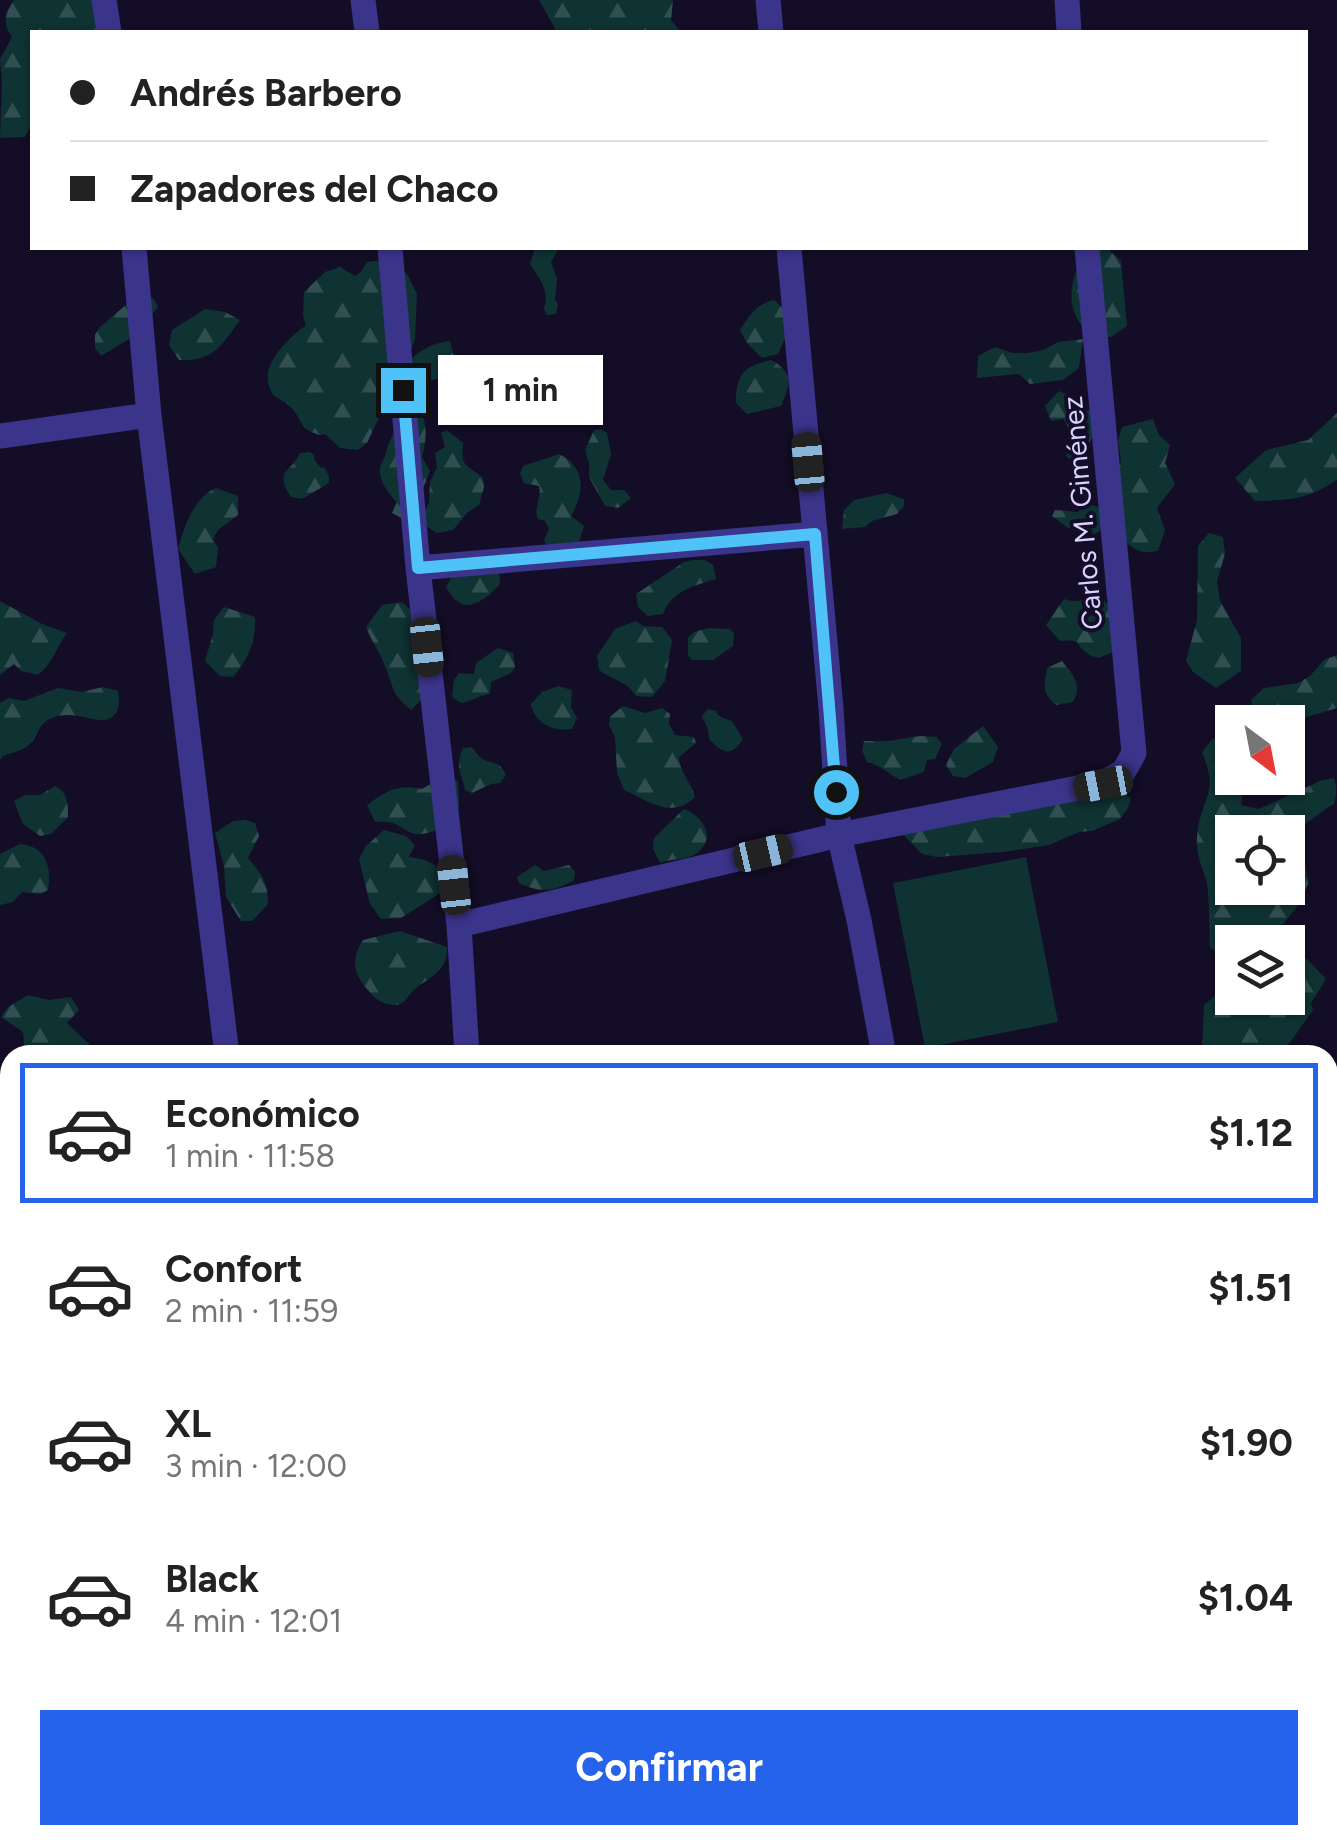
<!DOCTYPE html>
<html lang="es">
<meta charset="utf-8">
<style>
:root{--surface:#fff;--page:#f6f6f6;--text:#222;--muted:#767676;--line:#e0e0e0;--accent:#2563eb}
body{margin:0;font-family:Figtree,sans-serif;background:var(--page);color:var(--text);height:100vh;display:flex;flex-direction:column;font-size:38px;white-space:nowrap}
*{box-sizing:border-box;margin:0}
p{font-size:32px;color:var(--muted)}
.icon{flex:none;width:55px;height:55px;fill:none;stroke:currentColor;stroke-width:2;stroke-linecap:round;stroke-linejoin:round}
.map{position:relative;flex:1;overflow:hidden}
.details{position:absolute;left:0px;top:1045px;width:1338px;height:800px;display:flex;flex-direction:column;background:var(--surface);border-radius:30px 30px 0 0;box-shadow:0 2px 8px #0004}
.details>*{flex:none}
.guide{position:absolute;left:30px;top:30px;width:1278px;height:220px;border-radius:0px;box-shadow:0 2px 8px #0004;display:grid;align-content:center;height:220px;padding:0 40px;background:var(--surface)}
.needle{width:65px;rotate:148deg}
.buttons{position:absolute;left:1215px;top:705px;display:grid;gap:20px}
.buttons a{display:grid;place-items:center;width:90px;height:90px;border-radius:0px;background:var(--surface);box-shadow:0 2px 8px #0004;font-size:50px}
.end{position:absolute;width:45px;height:45px;margin:-22px;border:12px solid #4fc3f7;background:#111;box-shadow:0 0 0 5px #111}
.from{border-radius:50%}
.bubble{position:absolute;height:70px;border-radius:0px;background:var(--surface);box-shadow:0 2px 8px #0004;font-size:32px;font-weight:700;line-height:70px;text-align:center}
.car{position:absolute;width:30px;height:60px;margin:-30px -15px;border-radius:12px;box-shadow:0 0 8px 2px #0007;background:linear-gradient(#222 24%,#8ab4d8 0 40%,#222 0 76%,#8ab4d8 0 86%,#222 0)}
.guide b{display:flex;align-items:center;gap:35px;height:95px;font-size:38px}
.guide b+b{border-top:2px solid var(--line)}
.guide i{width:25px;height:25px;background:var(--text)}
ul{padding:18px 0 0;list-style:none}
li{display:flex;align-items:center;gap:30px;height:140px;margin:0 20px 15px;padding:0 20px;border:5px solid transparent;border-radius:0px}
li div{flex:1}
li b{display:block;font-size:38px}
li em{font-style:normal;font-weight:700}
li.current{border-color:var(--accent)}
li>.icon{width:90px;height:90px;stroke-width:1.5}
.button{display:flex;gap:20px;margin-top:auto;padding:20px 40px}
.button a{flex:1;height:115px;border-radius:0px;background:var(--accent);color:#fff;font-size:40px;font-weight:700;line-height:115px;text-align:center}
.map>svg:first-child{display:block}
</style>
<div class="map">
<svg width="1337" height="1845" viewBox="0 0 1337 1845">
<defs>
<pattern id="forest-firs" width="22" height="20" patternUnits="userSpaceOnUse" patternTransform="scale(2.5)"><rect width="22" height="20" fill="#0f3232"/><path d="M5 1l3.5 6h-7zM16 11l3.5 6h-7z" fill="#314f51"/></pattern>
</defs>
<rect width="100%" height="100%" fill="#130d27"/>
<path fill="url(#forest-firs)" fill-rule="evenodd" d="M14,0H98L102,32H32V123L25,137L0,138L2,83L0,59L12,37C2,24 5,12 14,0Z
M539,0H673L671,20L681,32H557Z
M535,248H559L551,262L557,279L555,299L558,305L556,314L547,315L544,309C550,290 540,280 530,264Z
M1107,248L1121,261L1127,326L1111,337L1090,336C1062,307 1071,285 1083,251Z
M376,261L390,263L407,274L417,294L415,339L410,353L383,388L379,418L367,443L358,450L340,448L325,434L319,435C297,427 305,424 292,408C287,402 276,399 272,393C256,367 288,339 306,325L303,316L304,292L325,272L340,267L355,276L361,272L367,262Z
M143,296L153,298L158,306L139,333L101,356L95,348V335L99,328L135,297Z
M774,300L794,319L778,354L762,358L747,343L740,330C750,315 756,304 774,300Z
M205,309L225,312L240,320C222,345 213,362 179,360L169,345L172,330Z
M1083,339L1079,368L1063,380L1030,384L1019,374L977,378L978,356L995,347L1012,353H1028L1043,350L1058,342Z
M450,341L455,360C441,385 426,387 408,362C420,350 432,343 450,341Z
M771,360C795,373 790,385 781,406L747,414L736,403C736,375 743,366 771,360Z
M1059,391L1070,396L1073,413L1096,409L1093,434L1083,458L1073,462L1066,456C1069,444 1072,430 1063,419L1051,421L1045,406Z
M421,412C428,425 426,443 422,457L430,471L420,496L405,520L392,513L396,502C390,494 380,483 380,472C379,467 383,461 385,456C391,434 398,420 421,412Z
M1337,413V480C1305,500 1291,500 1255,501L1235,478L1266,450L1308,440Z
M1153,419L1159,435L1170,445L1165,463L1175,484L1157,508L1165,530L1158,551C1142,554 1135,552 1124,539L1126,533L1121,515L1116,472L1121,462L1118,440L1122,427Z
M601,429L607,433L611,454L603,480L611,490H624L631,498L618,508L605,506L589,477V464L585,450L594,430Z
M447,430L463,443C461,469 466,463 483,478L484,487L479,505L467,513L453,530L437,533L426,526L424,514L429,502L430,482L437,467L435,453L445,447L441,433Z
M310,452L314,455L315,461L321,468L324,467L329,476V483L302,499L291,497C273,470 292,472 300,453Z
M559,454C586,467 585,493 571,516L584,526L578,545H547L544,540L549,529L545,521L538,519C533,508 542,497 539,486L524,483L520,474L523,466Z
M216,488L238,496V515L218,530L213,539L218,548L216,567L195,574L178,549C184,527 194,497 216,488Z
M886,493L904,499V506L897,514L872,521L865,527L842,529L844,510L854,500Z
M1087,503L1100,508L1104,528L1082,543L1079,541V528H1068L1052,516L1055,510L1078,512Z
M1209,533L1223,537L1225,554L1217,581L1220,601L1241,638V671L1216,688L1193,672L1186,661L1197,620L1198,546Z
M692,560H705L713,565L716,579C694,586 672,590 663,614L648,616L638,607L636,594L684,562Z
M499,571L500,584C491,594 472,613 457,601C452,598 450,592 446,588L453,573Z
M1098,593L1110,607L1117,650L1099,658C1095,657 1090,656 1087,653C1073,643 1084,639 1060,641L1046,625L1064,599C1078,604 1085,599 1098,593Z
M0,601L42,624L67,633C55,649 54,662 38,675L21,671L14,664L0,675Z
M402,602L412,611L426,695L411,710C390,692 395,690 385,666C380,652 371,641 366,627L382,605Z
M224,607L255,617C256,641 249,658 233,677L220,676L205,661L213,634L214,620Z
M636,621L643,626L662,627L672,640L665,681L652,697L636,696C627,681 612,680 599,670L597,656L615,629Z
M709,628L730,629L734,633L733,646L713,660H692L688,656V638L694,632Z
M498,648L513,653L515,667L511,673L491,682L490,694C479,695 472,702 461,703L452,697L454,680L459,673L474,674L476,663Z
M1337,655V708L1294,721H1256L1251,700L1264,688L1298,683L1310,676L1324,660Z
M1062,661C1073,675 1083,684 1073,702L1056,705C1041,692 1044,686 1047,668Z
M558,686L572,690L571,707L577,718L572,729C554,732 535,724 531,704L542,692Z
M103,687L118,691C120,702 120,715 108,719C95,724 74,709 52,718C39,723 39,732 32,742C25,750 12,753 3,756L0,760V703L9,698L24,701L58,688L82,692Z
M623,706L645,713L662,708L670,714L669,724L675,735L694,737L696,743L679,757C680,773 691,782 695,797C672,820 648,801 624,790L617,772L615,737L609,725L610,717Z
M708,709L716,711L720,717L732,721L743,739C731,758 722,753 709,739L708,729L702,716Z
M983,726L998,747L993,762L965,778L953,776L946,765L954,749Z
M920,736L937,737L942,744L935,759L927,760L924,772L900,780C888,773 880,765 867,762L862,750L864,741H888Z
M1213,738L1232,759V778H1239L1243,790L1241,805L1259,809L1320,781L1334,778C1337,785 1337,796 1334,803L1297,830L1309,882L1298,906L1276,932L1259,942H1232V959L1210,948C1209,931 1210,889 1205,876C1200,863 1196,851 1197,837C1200,798 1220,795 1202,752ZM1232,832H1288V888H1232Z
M472,747C475,751 477,754 480,757C492,766 499,759 506,775L500,783L491,784L472,793L465,790C462,772 454,768 463,748Z
M445,775L458,781C458,791 461,806 457,815C454,825 423,837 414,834C394,826 400,821 375,822L367,805C388,790 397,784 422,789Z
M55,786C68,792 68,804 68,817L51,834L40,836L23,824L14,801L25,795H40Z
M1116,790L1131,798L1128,808L1120,819L1092,831L1079,832L1049,845L1003,852L937,857L922,854L899,830Z
M684,809C706,817 718,843 692,856C682,860 670,859 660,863L653,849L654,838Z
M245,820L255,823L259,836L248,858C262,875 268,882 268,904L252,921H241L226,897L224,866L215,833L233,821Z
M384,830L406,836L415,845L409,857C435,861 443,865 442,892L401,918L381,919L370,904L359,859L366,846Z
M20,844C46,846 52,867 48,890L40,894L22,892L13,902L0,905V854Z
M535,865L544,871L569,865L575,872L574,880C554,892 539,893 519,883L517,877Z
M400,931L447,947C448,970 432,976 416,988C407,995 406,1006 393,1005C380,1004 375,998 367,989C353,973 351,958 363,940Z
M1288,945L1297,956L1307,959L1326,979L1311,1003L1313,1010L1281,1055H1202L1204,1005L1232,981V998H1288Z
M28,995L49,1000L71,997L79,1010L67,1023L91,1046L81,1055H25L23,1032L1,1017L8,1007Z
M18,1835H141L143,1845H20Z"/>
<path fill="#0f3232" d="M1026,857L1058,1022L925,1048L893,883Z"/>
<g fill="none" stroke-linecap="round" stroke-linejoin="round">
<path stroke="#3b348b" stroke-width="25" d="M104,0L109,32
M363,0L367,32
M768,0L771,32
M1067,0L1069,32
M134,248L149,415L227,1055
M390,248L418,568L459,925L467,1055
M789,248L831,708L839,835L859,920L884,1055
M0,436L149,415
M418,568L815,534
M459,925L839,835L1103,783L1124,771L1134,753L1087,248
M0,1336L10,1333
M1328,1351L1337,1353
M1328,1628L1337,1627
M1085,1835L1088,1845"/>
</g>
<g fill="none" stroke-linecap="round" stroke-linejoin="round">
<path stroke="#4fc3f7" stroke-width="12" d="M403,390L418,568L815,534L836,792"/>
</g>
<g text-anchor="middle" stroke-width="8" stroke-linejoin="round" paint-order="stroke">
<g font-size="28" fill="#dad3ff" stroke="#130d27">
<text transform="translate(1082 513) rotate(-95)" y="10">Carlos M. Giménez</text>
</g>
</g>
</svg>
<div class="buttons">
<a><svg class="needle" viewBox="-14 -14 28 28"><path d="M0-13l5 13h-10z" fill="#e53935"/><path d="M0 13l5-13h-10z" fill="#767676"/></svg></a>
<a><svg class="icon" aria-label="locate" viewBox="0 0 24 24"><circle cx="12" cy="12" r="6"/><path d="M12 2v4M12 18v4M2 12h4M18 12h4"/></svg></a>
<a><svg class="icon" aria-label="layers" viewBox="0 0 24 24"><path d="M12 4l9 5-9 5-9-5zM3 14l9 5 9-5"/></svg></a>
</div>
<i class="end from" style="left:836px;top:792px"></i>
<i class="end" style="left:403px;top:390px"></i>
<div class="bubble" style="left:438px;top:355px;width:165px">1 min</div>
<i class="car" style="left:808px;top:462px;rotate:355deg"></i>
<i class="car" style="left:427px;top:647px;rotate:174deg"></i>
<i class="car" style="left:1103px;top:784px;rotate:259deg"></i>
<i class="car" style="left:763px;top:853px;rotate:77deg"></i>
<i class="car" style="left:454px;top:885px;rotate:354deg"></i>
<div class="guide">
<b><i class="from"></i>Andrés Barbero</b>
<b><i></i>Zapadores del Chaco</b>
</div>
<section class="details">
<ul>
<li class="current"><svg class="icon" aria-label="car" viewBox="0 0 24 24"><path d="M5 17H2v-5l4-1 3-4h7l3 4 3 1v5h-3M9 17h6M6 11h13"/><circle cx="7" cy="17" r="2"/><circle cx="17" cy="17" r="2"/></svg><div><b>Económico</b><p>1 min · 11:58</p></div><em>$1.12</em></li>
<li><svg class="icon" aria-label="car" viewBox="0 0 24 24"><path d="M5 17H2v-5l4-1 3-4h7l3 4 3 1v5h-3M9 17h6M6 11h13"/><circle cx="7" cy="17" r="2"/><circle cx="17" cy="17" r="2"/></svg><div><b>Confort</b><p>2 min · 11:59</p></div><em>$1.51</em></li>
<li><svg class="icon" aria-label="car" viewBox="0 0 24 24"><path d="M5 17H2v-5l4-1 3-4h7l3 4 3 1v5h-3M9 17h6M6 11h13"/><circle cx="7" cy="17" r="2"/><circle cx="17" cy="17" r="2"/></svg><div><b>XL</b><p>3 min · 12:00</p></div><em>$1.90</em></li>
<li><svg class="icon" aria-label="car" viewBox="0 0 24 24"><path d="M5 17H2v-5l4-1 3-4h7l3 4 3 1v5h-3M9 17h6M6 11h13"/><circle cx="7" cy="17" r="2"/><circle cx="17" cy="17" r="2"/></svg><div><b>Black</b><p>4 min · 12:01</p></div><em>$1.04</em></li>
</ul>
<div class="button"><a>Confirmar</a></div>
</section>
</div>
